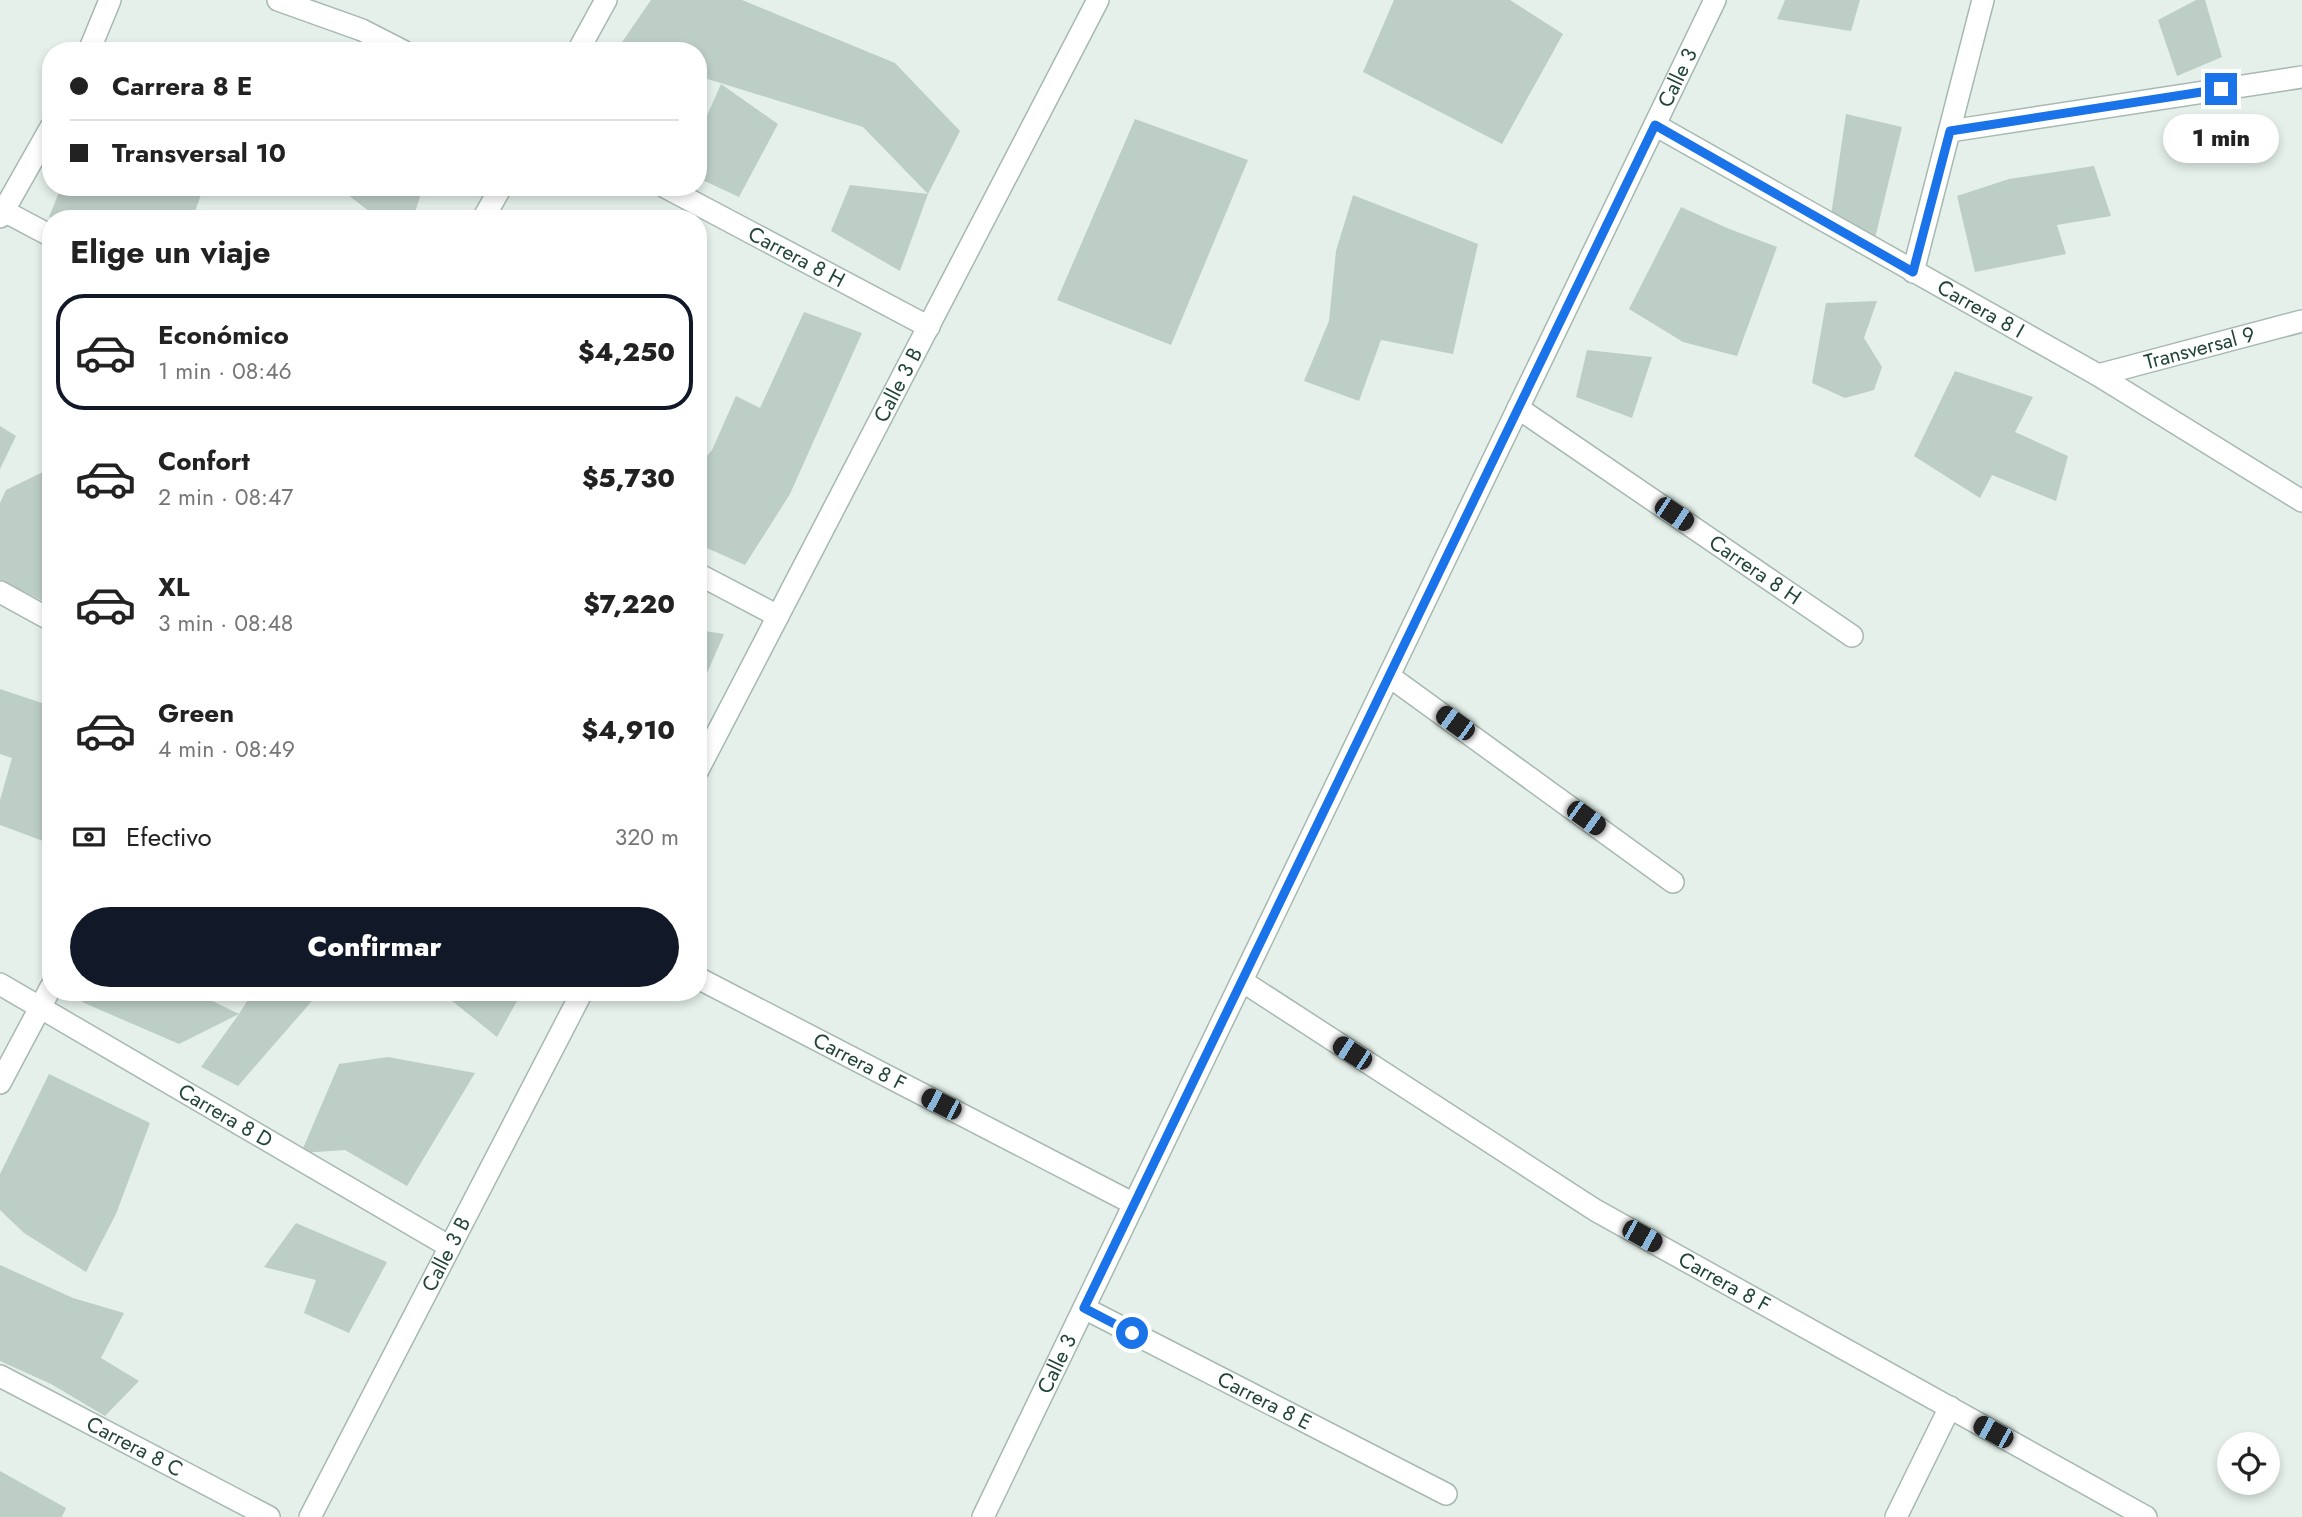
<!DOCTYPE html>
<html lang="es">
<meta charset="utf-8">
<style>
:root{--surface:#fff;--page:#f2f2f2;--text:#222;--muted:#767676;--line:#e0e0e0;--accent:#111827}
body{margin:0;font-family:Jost,sans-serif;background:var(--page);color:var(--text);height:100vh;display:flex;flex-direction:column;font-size:26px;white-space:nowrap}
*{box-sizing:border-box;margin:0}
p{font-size:23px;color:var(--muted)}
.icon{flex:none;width:38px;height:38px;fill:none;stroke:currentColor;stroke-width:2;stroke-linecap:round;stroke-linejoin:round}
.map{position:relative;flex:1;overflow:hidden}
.side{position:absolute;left:42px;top:210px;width:665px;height:791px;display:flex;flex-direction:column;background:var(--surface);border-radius:28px;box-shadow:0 4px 10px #0003}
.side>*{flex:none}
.hud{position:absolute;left:42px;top:42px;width:665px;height:154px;border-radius:28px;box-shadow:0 4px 10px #0003;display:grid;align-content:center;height:154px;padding:0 28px;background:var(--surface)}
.fabs{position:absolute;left:2217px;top:1432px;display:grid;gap:14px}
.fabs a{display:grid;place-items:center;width:63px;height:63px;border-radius:50%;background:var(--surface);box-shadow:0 4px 10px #0003;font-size:35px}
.end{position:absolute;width:32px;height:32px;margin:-16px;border:9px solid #1a73e8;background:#fff;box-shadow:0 0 0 4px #fff}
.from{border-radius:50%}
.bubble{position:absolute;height:49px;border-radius:24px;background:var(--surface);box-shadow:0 4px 10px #0003;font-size:23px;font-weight:800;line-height:49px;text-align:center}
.car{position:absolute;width:21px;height:42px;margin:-21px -10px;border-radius:9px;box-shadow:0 0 5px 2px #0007;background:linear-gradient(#222 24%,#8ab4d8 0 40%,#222 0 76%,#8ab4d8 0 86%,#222 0)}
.hud b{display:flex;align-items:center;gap:24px;height:66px;font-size:26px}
.hud b+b{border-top:2px solid var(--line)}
.hud i{width:18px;height:18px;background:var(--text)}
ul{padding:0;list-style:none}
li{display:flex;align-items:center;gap:21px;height:116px;margin:0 14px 10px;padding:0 14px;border:4px solid transparent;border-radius:28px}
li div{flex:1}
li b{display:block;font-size:26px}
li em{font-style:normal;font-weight:800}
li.active{border-color:var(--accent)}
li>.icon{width:63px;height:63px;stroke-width:1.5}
h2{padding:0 28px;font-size:32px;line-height:84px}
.pay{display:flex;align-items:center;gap:18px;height:77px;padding:0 28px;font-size:26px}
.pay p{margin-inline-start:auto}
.cta{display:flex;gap:14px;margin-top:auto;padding:14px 28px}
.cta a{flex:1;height:80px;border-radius:42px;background:var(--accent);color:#fff;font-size:28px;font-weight:800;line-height:80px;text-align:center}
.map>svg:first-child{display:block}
</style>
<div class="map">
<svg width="2302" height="1517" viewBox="0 0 2302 1517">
<rect width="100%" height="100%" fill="#e5f0ea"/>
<path fill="#bccec6" d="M651,0H742L895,63L960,131L928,194L900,271L831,231L850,185L928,194L863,127L698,76V51H635L620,45Z
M1394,0H1510L1563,34L1502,144L1363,72Z
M1785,0H1860L1851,31L1777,19Z
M2196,0H2205L2222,57L2177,76L2158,20Z
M721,84L778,124L739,197L698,178V136Z
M1846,114L1902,127L1875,238L1830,222Z
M1135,119L1248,160L1171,345L1057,300Z
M2094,166L2111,216L2057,225L2066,254L1975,272L1957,196L2009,179Z
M61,187H204L192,219H54L49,217Z
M338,187H423L413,219H379Z
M1353,195L1478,244L1453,354L1381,340L1359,401L1304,381L1329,321L1336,251Z
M1681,207L1727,228L1777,247L1737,356L1683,342L1629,309Z
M1877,301L1864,338L1882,367L1874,390L1845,398L1812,383L1826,303Z
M804,312L862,333L790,494L745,565L698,544V466L712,450L736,396L760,408Z
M1587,350L1652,357L1632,418L1576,397Z
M1955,371L2033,397L2015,432L2068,456L2056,501L1992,475L1980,498L1914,456Z
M0,426L16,436L0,469Z
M51,468V605L0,580V503L6,490Z
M698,630L724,634L698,694Z
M0,689L51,706V844L0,825V800L12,758L0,754Z
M88,992H194L239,1014L253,992L318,994L238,1086L201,1067L239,1014L179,1044L82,1002Z
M441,992H522L497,1037Z
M388,1057L475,1073L407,1186L345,1150L301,1153L339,1064Z
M49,1074L150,1123L116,1214L86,1272L24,1233L0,1210V1174Z
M296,1223L387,1262L349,1333L304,1313L316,1280L264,1267Z
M0,1265L73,1298L124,1313L101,1358L139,1381L105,1416L51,1384L0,1361Z
M0,1471L66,1508L62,1517H0Z"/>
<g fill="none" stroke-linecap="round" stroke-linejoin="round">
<defs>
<g id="minor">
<path d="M278,0L362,30L403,51"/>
<path d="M89,51L110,0"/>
<path d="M578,51L606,0"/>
<path id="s1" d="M1655,125L2098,375L2302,501"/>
<path d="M1950,131L2302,77"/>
<path id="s2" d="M665,187L929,327"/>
<path d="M4,211L51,236"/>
<path d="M0,217L51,127"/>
<path d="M483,219L501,187"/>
<path d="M1913,272L1983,0"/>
<path id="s3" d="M2098,375L2302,321"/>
<path id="s4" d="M1518,408L1852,636"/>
<path d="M698,574L778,616"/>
<path d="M0,592L51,620"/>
<path d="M1389,676L1673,882"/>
<path id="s5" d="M698,770L1098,0"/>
<path id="s6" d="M698,978L1134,1204"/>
<path id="s7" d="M1242,981L1595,1210L2146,1517"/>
<path id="s8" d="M0,984L450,1247"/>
<path d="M0,1083L51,987"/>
<path id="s9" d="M1084,1308L1446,1494"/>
<path id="s10" d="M0,1376L269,1517"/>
<path id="s11" d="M310,1517L582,992"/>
<path id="s12" d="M983,1517L1715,0"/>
<path d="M1896,1517L1950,1407"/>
</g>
</defs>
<use href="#minor" stroke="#a6b9b1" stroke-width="24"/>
<use href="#minor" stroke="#fff" stroke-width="21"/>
</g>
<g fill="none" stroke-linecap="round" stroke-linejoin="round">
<path stroke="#1a73e8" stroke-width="9" d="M1132,1333L1084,1308L1655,125L1913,272L1950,131L2221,89"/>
</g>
<g text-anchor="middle" stroke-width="6" stroke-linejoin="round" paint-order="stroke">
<g font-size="21" fill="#214538" stroke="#f6fbf8">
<text dy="7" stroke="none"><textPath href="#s12" startOffset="1598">Calle 3</textPath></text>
<text dy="7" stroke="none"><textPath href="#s2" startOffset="149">Carrera 8 H</textPath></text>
<text dy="7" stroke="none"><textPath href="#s1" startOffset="374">Carrera 8 I</textPath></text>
<text dy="7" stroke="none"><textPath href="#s3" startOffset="105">Transversal 9</textPath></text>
<text dy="7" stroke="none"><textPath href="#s5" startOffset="434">Calle 3 B</textPath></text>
<text dy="7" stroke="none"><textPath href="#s4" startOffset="287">Carrera 8 H</textPath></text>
<text dy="7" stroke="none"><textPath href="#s6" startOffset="182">Carrera 8 F</textPath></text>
<text dy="7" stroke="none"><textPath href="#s8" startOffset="261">Carrera 8 D</textPath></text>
<text dy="7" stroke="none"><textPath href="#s11" startOffset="296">Calle 3 B</textPath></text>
<text dy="7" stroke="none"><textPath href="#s7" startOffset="569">Carrera 8 F</textPath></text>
<text dy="7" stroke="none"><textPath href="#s12" startOffset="170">Calle 3</textPath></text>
<text dy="7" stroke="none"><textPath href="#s9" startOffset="203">Carrera 8 E</textPath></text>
<text dy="7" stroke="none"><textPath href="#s10" startOffset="152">Carrera 8 C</textPath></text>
</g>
</g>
</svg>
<div class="fabs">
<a><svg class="icon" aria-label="locate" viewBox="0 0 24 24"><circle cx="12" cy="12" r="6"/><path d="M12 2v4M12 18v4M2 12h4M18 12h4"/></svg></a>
</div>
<i class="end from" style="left:1132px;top:1333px"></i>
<i class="end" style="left:2221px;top:89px"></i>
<div class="bubble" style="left:2163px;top:114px;width:116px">1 min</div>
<i class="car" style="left:1674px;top:514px;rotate:124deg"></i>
<i class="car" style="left:1455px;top:723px;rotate:306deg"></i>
<i class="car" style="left:1586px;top:818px;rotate:126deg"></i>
<i class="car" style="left:1352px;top:1053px;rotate:303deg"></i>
<i class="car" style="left:941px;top:1104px;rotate:297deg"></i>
<i class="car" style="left:1642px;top:1236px;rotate:119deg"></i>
<i class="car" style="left:1993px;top:1432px;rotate:299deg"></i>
<div class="hud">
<b><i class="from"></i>Carrera 8 E</b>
<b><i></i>Transversal 10</b>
</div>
<section class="side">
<h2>Elige un viaje</h2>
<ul>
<li class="active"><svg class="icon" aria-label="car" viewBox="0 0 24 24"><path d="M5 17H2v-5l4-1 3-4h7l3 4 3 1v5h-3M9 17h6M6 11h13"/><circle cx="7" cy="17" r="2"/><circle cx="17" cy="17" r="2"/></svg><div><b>Económico</b><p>1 min · 08:46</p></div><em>$4,250</em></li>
<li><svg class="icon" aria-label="car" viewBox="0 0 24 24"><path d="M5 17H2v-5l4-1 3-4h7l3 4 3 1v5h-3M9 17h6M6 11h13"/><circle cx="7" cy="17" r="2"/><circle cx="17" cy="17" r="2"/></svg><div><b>Confort</b><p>2 min · 08:47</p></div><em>$5,730</em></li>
<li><svg class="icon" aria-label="car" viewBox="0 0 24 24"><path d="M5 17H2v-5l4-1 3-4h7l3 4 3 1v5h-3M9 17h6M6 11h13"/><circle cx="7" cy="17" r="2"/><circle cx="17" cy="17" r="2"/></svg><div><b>XL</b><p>3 min · 08:48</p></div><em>$7,220</em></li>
<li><svg class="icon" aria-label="car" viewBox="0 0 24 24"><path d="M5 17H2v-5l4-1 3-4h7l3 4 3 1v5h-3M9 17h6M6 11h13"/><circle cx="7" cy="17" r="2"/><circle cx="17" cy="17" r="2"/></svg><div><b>Green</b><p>4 min · 08:49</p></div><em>$4,910</em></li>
</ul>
<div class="pay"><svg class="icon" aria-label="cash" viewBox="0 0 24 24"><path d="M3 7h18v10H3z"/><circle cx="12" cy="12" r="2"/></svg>Efectivo<p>320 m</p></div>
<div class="cta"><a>Confirmar</a></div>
</section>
</div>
